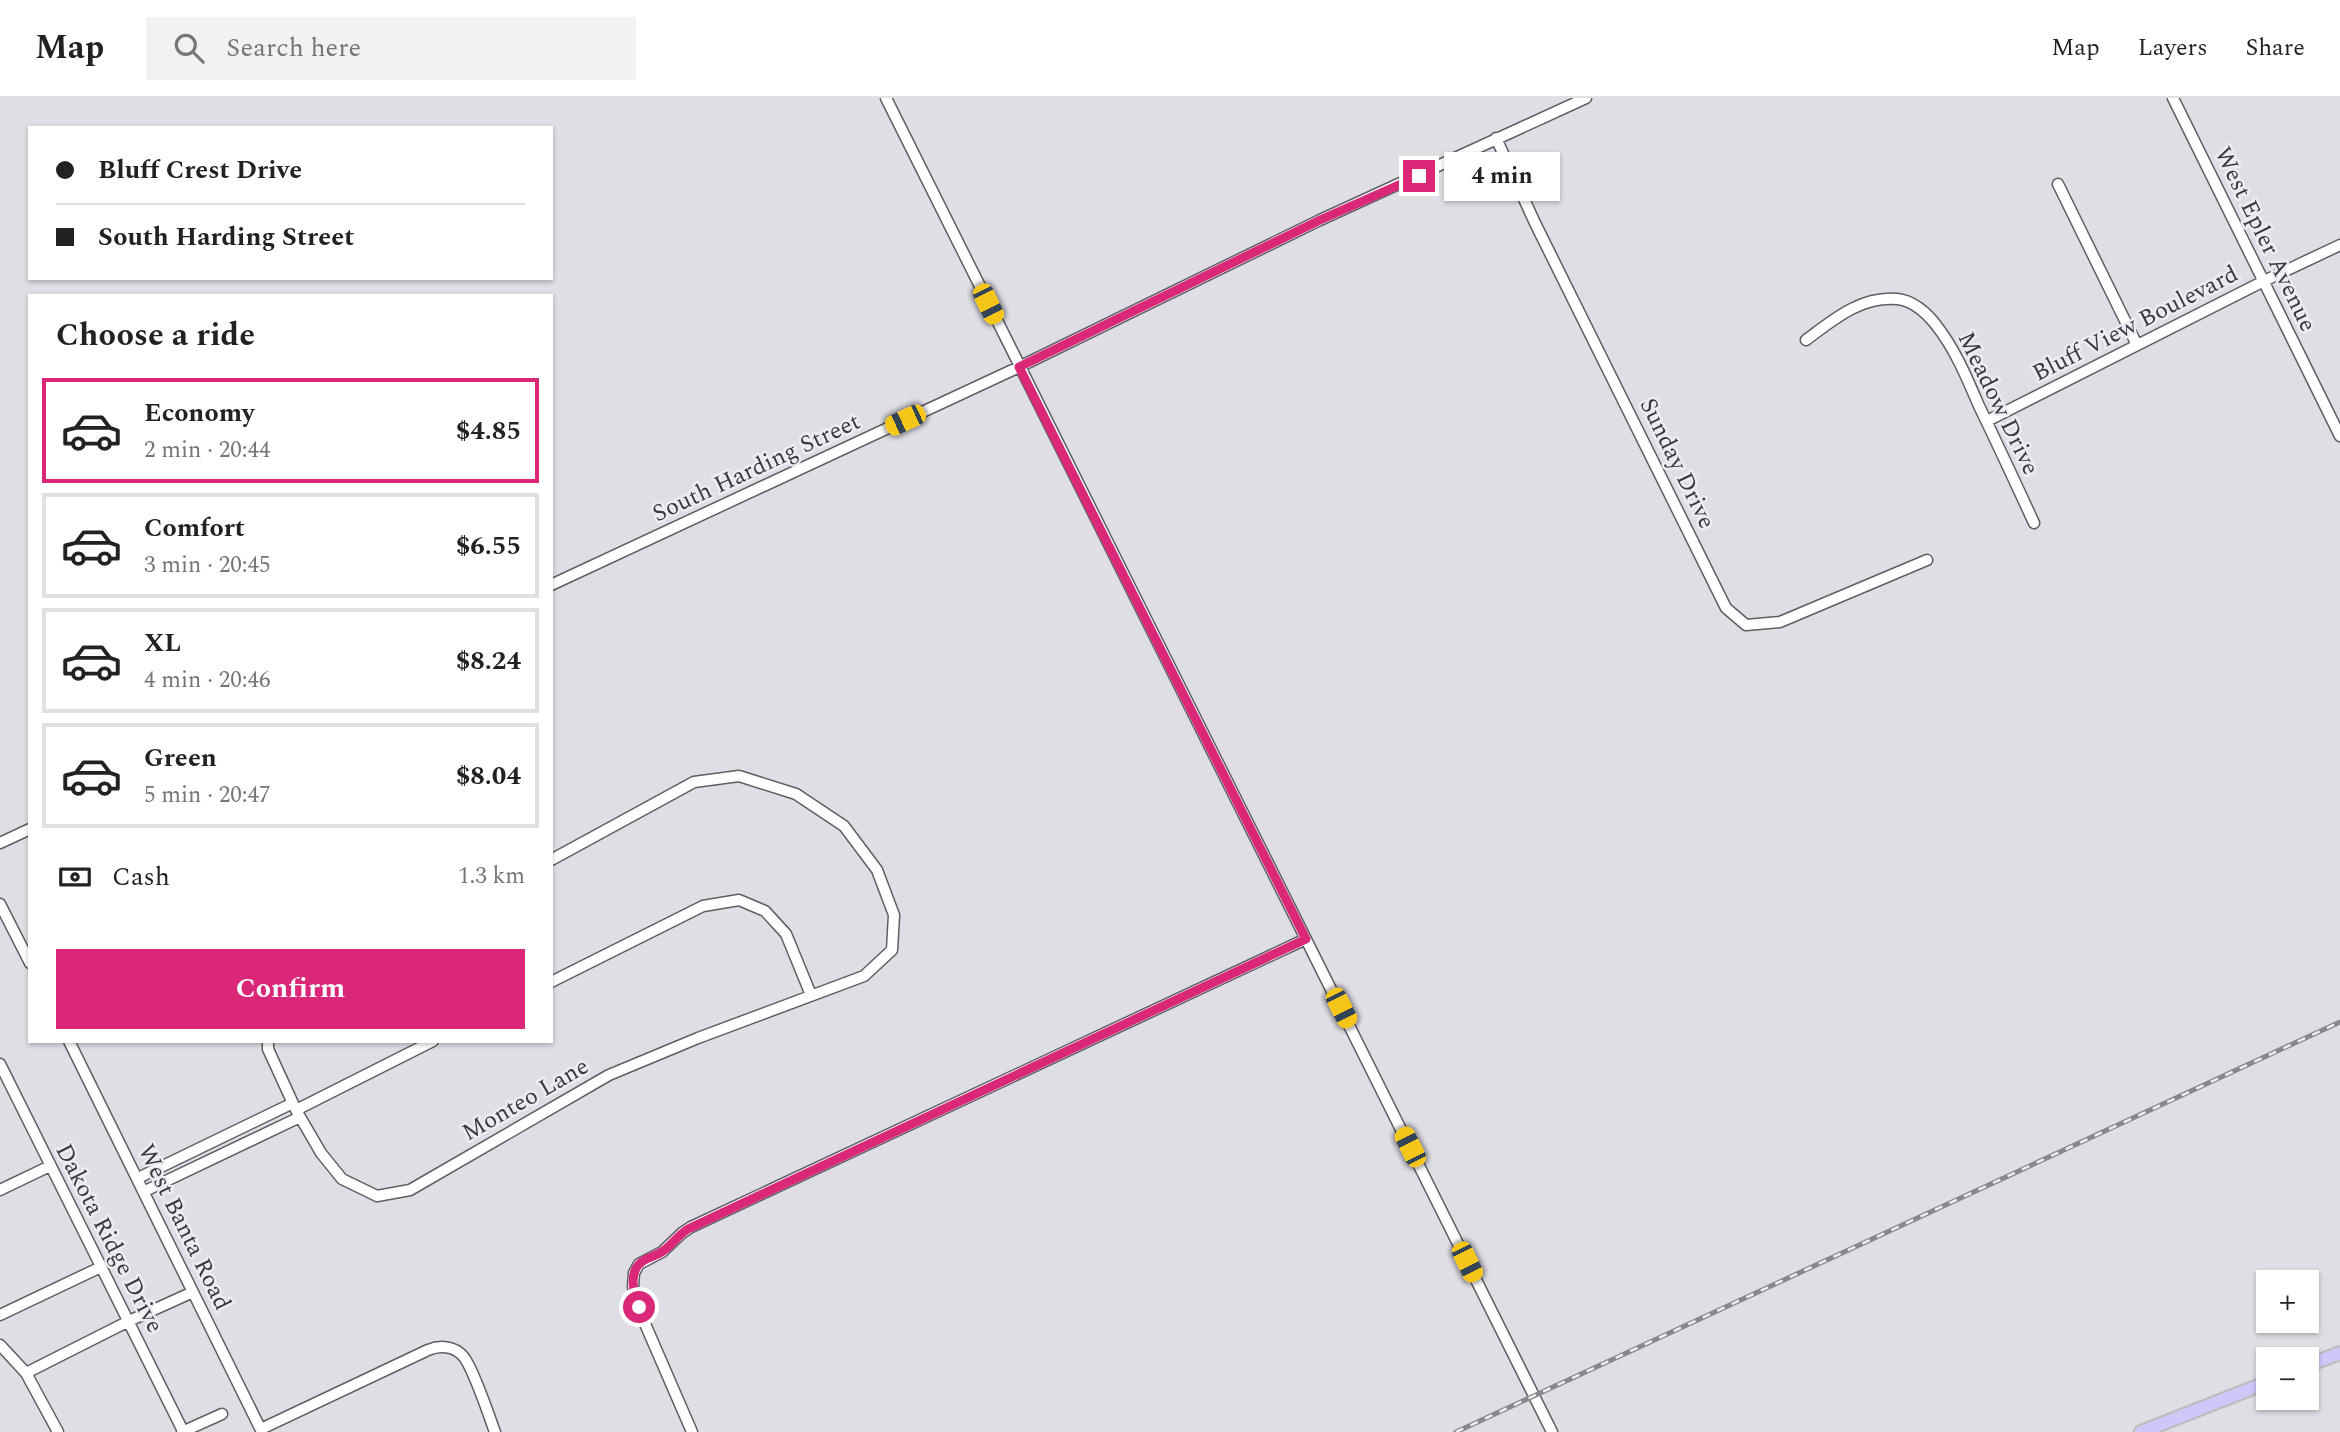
<!DOCTYPE html>
<meta charset="utf-8">
<style>
:root{--surface:#fff;--page:#f2f2f2;--text:#222;--muted:#767676;--line:#e0e0e0;--accent:#db2777}
body{margin:0;font-family:Spectral,serif;background:var(--page);color:var(--text);height:100vh;display:flex;flex-direction:column;font-size:26px;white-space:nowrap}
*{box-sizing:border-box;margin:0}
p{font-size:23px;color:var(--muted)}
.icon{flex:none;width:38px;height:38px;fill:none;stroke:currentColor;stroke-width:2;stroke-linecap:round;stroke-linejoin:round}
.map{position:relative;flex:1;overflow:hidden}
.sheet{position:absolute;left:28px;top:196px;width:525px;height:749px;display:flex;flex-direction:column;background:var(--surface);border-radius:0px;box-shadow:0 2px 5px #0004}
.sheet>*{flex:none}
.hud{position:absolute;left:28px;top:28px;width:525px;height:154px;border-radius:0px;box-shadow:0 2px 5px #0004;display:grid;align-content:center;height:154px;padding:0 28px;background:var(--surface)}
.controls{position:absolute;left:2256px;top:1172px;display:grid;gap:14px}
.controls a{display:grid;place-items:center;width:63px;height:63px;border-radius:0px;background:var(--surface);box-shadow:0 2px 5px #0004;font-size:35px}
.end{position:absolute;width:32px;height:32px;margin:-16px;border:9px solid #db2777;background:#fff;box-shadow:0 0 0 4px #fff}
.from{border-radius:50%}
.bubble{position:absolute;height:49px;border-radius:0px;background:var(--surface);box-shadow:0 2px 5px #0004;font-size:23px;font-weight:700;line-height:49px;text-align:center}
.car{position:absolute;width:21px;height:42px;margin:-21px -10px;border-radius:9px;box-shadow:0 0 5px 2px #0007;background:linear-gradient(#f5c518 24%,#345 0 40%,#f5c518 0 76%,#345 0 86%,#f5c518 0)}
.hud b{display:flex;align-items:center;gap:24px;height:66px;font-size:26px}
.hud b+b{border-top:2px solid var(--line)}
.hud i{width:18px;height:18px;background:var(--text)}
ul{padding:0;list-style:none}
li{display:flex;align-items:center;gap:21px;height:105px;margin:0 14px 10px;padding:0 14px;border:4px solid var(--line);border-radius:0px}
li div{flex:1}
li b{display:block;font-size:26px}
li em{font-style:normal;font-weight:700}
li.selected{border-color:var(--accent)}
li>.icon{width:63px;height:63px;stroke-width:1.5}
h2{padding:0 28px;font-size:32px;line-height:84px}
.pay{display:flex;align-items:center;gap:18px;height:77px;padding:0 28px;font-size:26px}
.pay p{margin-inline-start:auto}
.primary-button{display:flex;gap:14px;margin-top:auto;padding:14px 28px}
.primary-button a{flex:1;height:80px;border-radius:0px;background:var(--accent);color:#fff;font-size:28px;font-weight:700;line-height:80px;text-align:center}
header{display:flex;align-items:center;gap:42px;box-sizing:border-box;height:98px;padding:0 35px;background:var(--surface);border-bottom:2px solid var(--line)}
header strong{font-size:33px}
nav{display:flex;gap:38px;margin-inline-start:auto;font-size:24px}
.search{width:490px;height:63px;background:var(--page);display:flex;align-items:center;gap:18px;box-sizing:border-box;padding:0 24px;border-radius:0px;color:var(--muted);font-size:26px}
.map>svg:first-child{display:block}
</style>
<header>
<strong>Map</strong>
<div class="search"><svg class="icon" aria-label="search" viewBox="0 0 24 24"><circle cx="10" cy="10" r="6"/><path d="M15 15l6 6"/></svg>Search here</div>
<nav><a>Map</a><a>Layers</a><a>Share</a></nav>
</header>
<div class="map">
<svg width="2340" height="1334" viewBox="0 0 2340 1334">
<rect width="100%" height="100%" fill="#dfdee5"/>
<g fill="none" stroke-linecap="round" stroke-linejoin="round">
<defs>
<path id="minor" d="M886,0L1552,1334
M2173,0L2340,338
M1496,40L1535,125L1726,510L1746,527L1780,524L1927,462
M2058,86L2137,247
M1806,242C1833,222 1860,198 1897,201C1912,202 1927,215 1936,227C1955,251 1967,280 1979,308C1998,347 2016,386 2034,425
M1987,323L2264,183L2340,147
M551,487L1019,269L1320,122L1586,0
M0,745L30,731
M0,806L30,865
M551,884L703,808L739,802L765,813L786,836L811,897
M69,943L262,1334
M268,943V951L296,1012L321,1055L342,1081L377,1098L410,1092L609,977L698,940L864,878L892,852L894,817L877,772L844,728L796,696L739,678L694,684L551,762
M0,966L183,1333
M296,1012L433,943
M138,1080L293,1005
M0,1092L50,1068
M145,1093L300,1019
M0,1217L101,1169
M0,1247L26,1275L58,1334
M26,1275L129,1223L193,1194
M261,1331L428,1252C440,1247 454,1248 463,1258C473,1269 489,1318 495,1334
M182,1334L222,1316
M692,1334L636,1205L633,1188L634,1175L639,1166L662,1154L682,1135L691,1129L1306,841"/>
<path id="major" d="M2306,1268L2340,1255
M2141,1334L2268,1284"/>
</defs>
<use href="#minor" stroke="#5e5e64" stroke-width="13"/>
<use href="#major" stroke="#bcbcbd" stroke-width="16"/>
<use href="#minor" stroke="#fff" stroke-width="10"/>
<use href="#major" stroke="#cdc8f7" stroke-width="12"/>
<defs>
<path id="rail" d="M1456,1334L2340,924"/>
</defs>
<use href="#rail" stroke="#88888c" stroke-width="5"/>
<use href="#rail" stroke="#ececf3" stroke-width="2.5" stroke-dasharray="8" stroke-linecap="butt"/>
</g>
<g fill="none" stroke-linecap="round" stroke-linejoin="round">
<path stroke="#db2777" stroke-width="9" d="M639,1209C633,1196 628,1172 643,1163C649,1159 656,1158 663,1153C672,1147 678,1137 688,1131L1306,841L1019,269L1320,122L1419,78"/>
</g>
<g text-anchor="middle" stroke-width="5" stroke-linejoin="round" paint-order="stroke">
<g font-size="24" fill="#3a3a3c" stroke="#ececf3">
<text transform="translate(2266 141) rotate(64)" y="8">West Epler Avenue</text>
<text transform="translate(2135 225) rotate(-27)" y="8">Bluff View Boulevard</text>
<text transform="translate(1999 305) rotate(64)" y="8">Meadow Drive</text>
<text transform="translate(1678 365) rotate(64)" y="8">Sunday Drive</text>
<text transform="translate(756 369) rotate(-25)" y="8">South Harding Street</text>
<text transform="translate(525 1001) rotate(-30)" y="8">Monteo Lane</text>
<text transform="translate(185 1129) rotate(64)" y="8">West Banta Road</text>
<text transform="translate(110 1140) rotate(63)" y="8">Dakota Ridge Drive</text>
</g>
</g>
</svg>
<div class="controls">
<a>+</a>
<a>−</a>
</div>
<i class="end from" style="left:639px;top:1209px"></i>
<i class="end" style="left:1419px;top:78px"></i>
<div class="bubble" style="left:1444px;top:54px;width:116px">4 min</div>
<i class="car" style="left:988px;top:206px;rotate:154deg"></i>
<i class="car" style="left:905px;top:322px;rotate:245deg"></i>
<i class="car" style="left:1341px;top:910px;rotate:153deg"></i>
<i class="car" style="left:1410px;top:1049px;rotate:333deg"></i>
<i class="car" style="left:1467px;top:1164px;rotate:154deg"></i>
<div class="hud">
<b><i class="from"></i>Bluff Crest Drive</b>
<b><i></i>South Harding Street</b>
</div>
<section class="sheet">
<h2>Choose a ride</h2>
<ul>
<li class="selected"><svg class="icon" aria-label="car" viewBox="0 0 24 24"><path d="M5 17H2v-5l4-1 3-4h7l3 4 3 1v5h-3M9 17h6M6 11h13"/><circle cx="7" cy="17" r="2"/><circle cx="17" cy="17" r="2"/></svg><div><b>Economy</b><p>2 min · 20:44</p></div><em>$4.85</em></li>
<li><svg class="icon" aria-label="car" viewBox="0 0 24 24"><path d="M5 17H2v-5l4-1 3-4h7l3 4 3 1v5h-3M9 17h6M6 11h13"/><circle cx="7" cy="17" r="2"/><circle cx="17" cy="17" r="2"/></svg><div><b>Comfort</b><p>3 min · 20:45</p></div><em>$6.55</em></li>
<li><svg class="icon" aria-label="car" viewBox="0 0 24 24"><path d="M5 17H2v-5l4-1 3-4h7l3 4 3 1v5h-3M9 17h6M6 11h13"/><circle cx="7" cy="17" r="2"/><circle cx="17" cy="17" r="2"/></svg><div><b>XL</b><p>4 min · 20:46</p></div><em>$8.24</em></li>
<li><svg class="icon" aria-label="car" viewBox="0 0 24 24"><path d="M5 17H2v-5l4-1 3-4h7l3 4 3 1v5h-3M9 17h6M6 11h13"/><circle cx="7" cy="17" r="2"/><circle cx="17" cy="17" r="2"/></svg><div><b>Green</b><p>5 min · 20:47</p></div><em>$8.04</em></li>
</ul>
<div class="pay"><svg class="icon" aria-label="cash" viewBox="0 0 24 24"><path d="M3 7h18v10H3z"/><circle cx="12" cy="12" r="2"/></svg>Cash<p>1.3 km</p></div>
<div class="primary-button"><a>Confirm</a></div>
</section>
</div>
